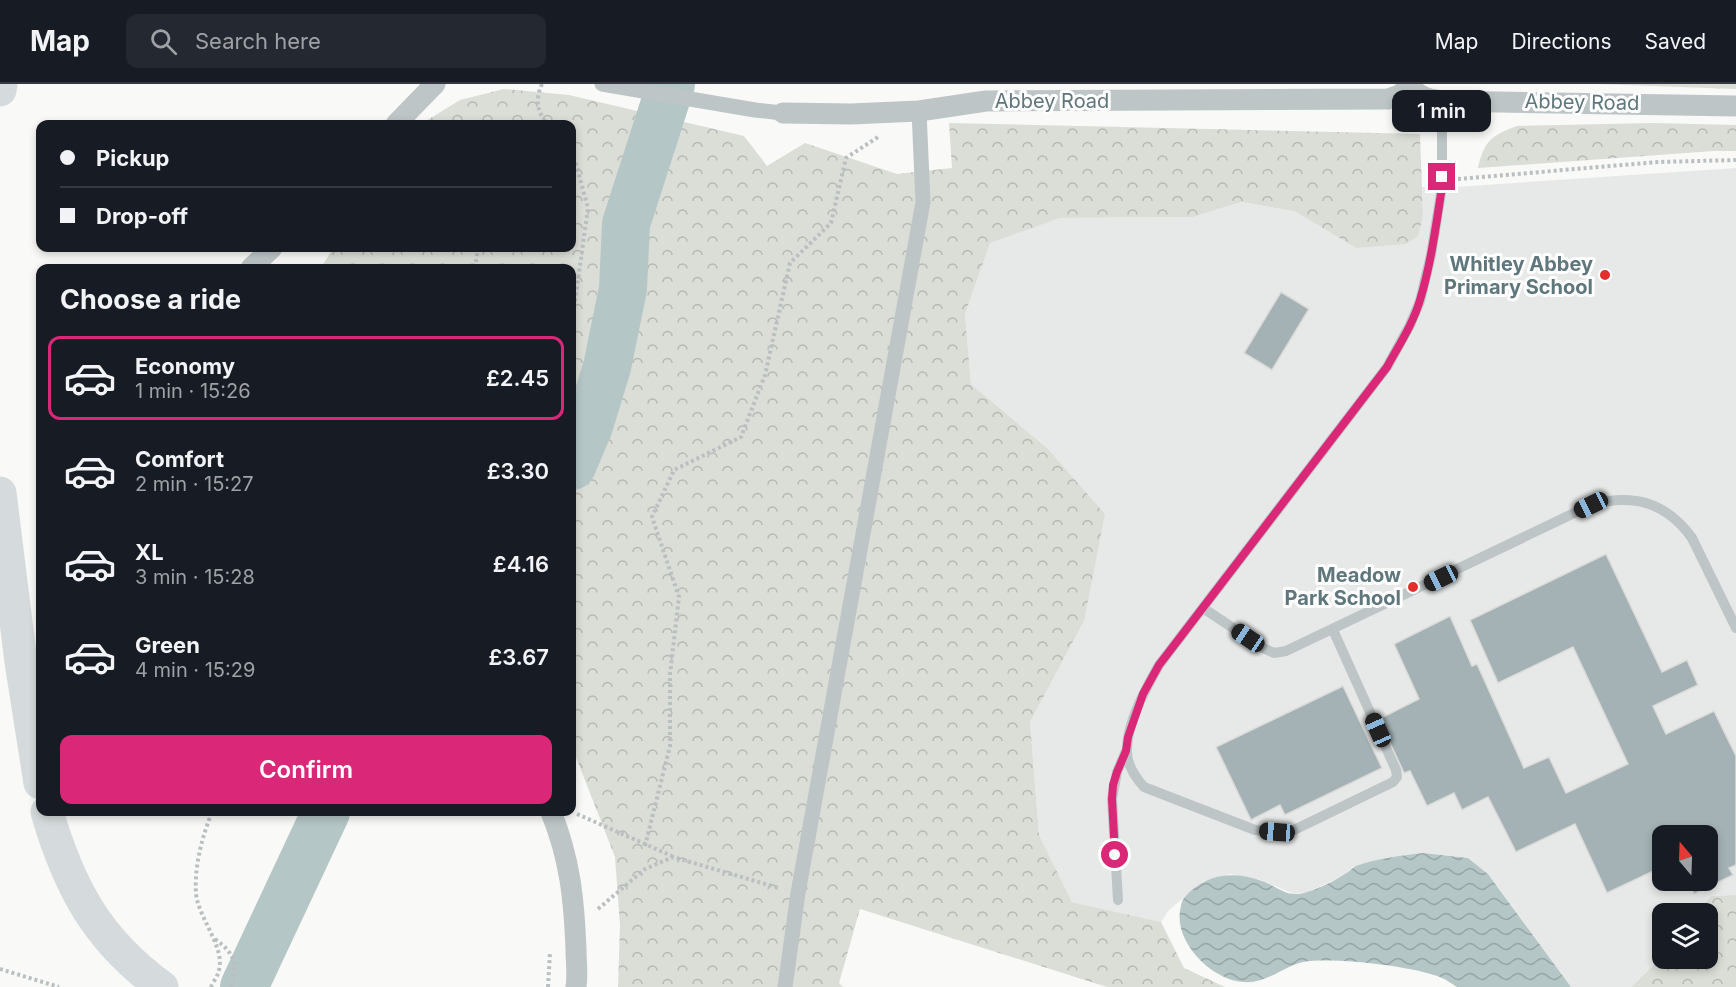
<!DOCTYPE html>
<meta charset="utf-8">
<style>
:root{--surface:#171b24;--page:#242831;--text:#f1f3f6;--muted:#9ea1a6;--line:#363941;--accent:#db2777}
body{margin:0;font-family:Inter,sans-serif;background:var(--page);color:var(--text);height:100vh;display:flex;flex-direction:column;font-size:22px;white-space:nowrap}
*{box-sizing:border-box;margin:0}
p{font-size:20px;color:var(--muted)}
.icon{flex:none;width:33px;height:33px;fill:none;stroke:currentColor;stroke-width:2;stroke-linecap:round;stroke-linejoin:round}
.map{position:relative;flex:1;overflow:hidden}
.side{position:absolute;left:36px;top:180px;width:540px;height:552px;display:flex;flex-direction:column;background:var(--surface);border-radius:12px;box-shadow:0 3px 9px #0003}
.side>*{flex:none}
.hud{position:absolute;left:36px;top:36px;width:540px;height:132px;border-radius:12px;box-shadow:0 3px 9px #0003;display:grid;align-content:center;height:132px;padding:0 24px;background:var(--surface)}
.needle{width:39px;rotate:341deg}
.buttons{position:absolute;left:1652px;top:741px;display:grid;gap:12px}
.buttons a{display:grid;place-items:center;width:66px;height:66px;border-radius:12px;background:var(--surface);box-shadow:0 3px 9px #0003;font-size:30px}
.end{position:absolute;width:27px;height:27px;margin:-14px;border:8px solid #db2777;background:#fff;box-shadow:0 0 0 3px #fff}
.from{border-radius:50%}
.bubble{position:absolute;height:42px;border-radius:12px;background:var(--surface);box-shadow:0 3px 9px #0003;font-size:20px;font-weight:600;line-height:42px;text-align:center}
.car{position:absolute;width:18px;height:36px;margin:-18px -9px;border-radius:8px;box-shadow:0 0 4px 2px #0007;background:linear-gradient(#222 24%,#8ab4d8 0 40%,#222 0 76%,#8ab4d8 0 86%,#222 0)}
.hud b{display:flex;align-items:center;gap:21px;height:57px;font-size:22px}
.hud b+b{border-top:2px solid var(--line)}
.hud i{width:15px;height:15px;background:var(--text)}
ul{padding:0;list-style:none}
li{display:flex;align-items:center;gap:18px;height:84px;margin:0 12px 9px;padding:0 12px;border:3px solid transparent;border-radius:12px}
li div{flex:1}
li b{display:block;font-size:22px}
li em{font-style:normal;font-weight:600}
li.selected{border-color:var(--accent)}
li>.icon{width:54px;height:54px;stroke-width:1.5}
h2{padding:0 24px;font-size:27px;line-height:72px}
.button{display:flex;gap:12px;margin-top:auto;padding:12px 24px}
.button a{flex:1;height:69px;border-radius:12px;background:var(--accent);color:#fff;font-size:24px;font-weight:600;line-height:69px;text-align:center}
header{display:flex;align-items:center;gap:36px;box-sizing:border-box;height:84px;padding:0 30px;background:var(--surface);border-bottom:2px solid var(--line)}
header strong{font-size:28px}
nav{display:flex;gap:33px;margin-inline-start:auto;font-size:21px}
.search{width:420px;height:54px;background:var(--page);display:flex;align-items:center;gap:15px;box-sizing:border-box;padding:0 21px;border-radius:12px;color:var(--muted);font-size:22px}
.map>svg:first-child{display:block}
</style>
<header>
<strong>Map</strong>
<div class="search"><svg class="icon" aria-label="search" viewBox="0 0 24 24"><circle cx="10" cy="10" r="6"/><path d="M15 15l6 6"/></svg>Search here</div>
<nav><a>Map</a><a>Directions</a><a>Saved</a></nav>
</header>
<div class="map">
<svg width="1736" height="903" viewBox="0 0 1736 903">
<defs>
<pattern id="forest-crowns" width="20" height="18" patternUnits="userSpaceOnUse" patternTransform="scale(1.5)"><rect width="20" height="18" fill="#dbded6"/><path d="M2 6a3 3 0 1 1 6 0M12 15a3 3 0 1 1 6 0" fill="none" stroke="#b5b9b3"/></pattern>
<pattern id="water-waves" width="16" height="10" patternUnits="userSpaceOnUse" patternTransform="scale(1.5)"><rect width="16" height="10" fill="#b5c6c7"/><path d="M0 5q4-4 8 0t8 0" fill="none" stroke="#96a5a7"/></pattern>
</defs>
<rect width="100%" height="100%" fill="#f9f9f7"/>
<path fill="#e7e9e8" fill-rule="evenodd" d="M1736,84V811L1711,812L1698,829L1662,830V873L1631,903H1571L1499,804L1488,790L1468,774L1423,769L1353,783L1345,791L1308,808L1294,810L1261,796L1230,790L1204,797L1169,826L1161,838L1072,818L1039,751L1030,638L1084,537L1047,364L971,300L965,230L990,158L1060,134L1193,133L1240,118L1294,127L1356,164L1423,132L1422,103H1455ZM1662,752H1707V796H1662Z"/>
<path fill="url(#forest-crowns)" d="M1597,0H1736V5Z
M504,5L569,11L744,52L767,82L805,59L897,90L952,84L949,39L1420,50L1423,132L1418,152L1406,160L1356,164L1294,127L1241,118L1193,133L1060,134L990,159L965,230L971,300L1047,364L1105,430L1084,537L1030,638L1039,751L1072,818L1161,838L1184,884L1225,903H1107L860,825L839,899L843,903H618L620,841L615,773L572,663V184H321L333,164H572V40H421L460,16Z
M1654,39L1736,41V67H1714L1478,84C1484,57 1492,51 1517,42Z
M1736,811V903H1631L1662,873V874H1707V830L1698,829L1711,812Z"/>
<path fill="url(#water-waves)" d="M1423,769L1468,774L1488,790L1571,903H1457C1452,900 1447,896 1442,894C1414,882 1332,873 1303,878C1282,883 1266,900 1243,898C1212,896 1175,859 1180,827C1181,823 1181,818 1184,814C1204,790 1233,786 1262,797C1272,800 1284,810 1295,810C1307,811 1335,797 1345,790C1349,788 1352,784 1356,782C1378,774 1400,772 1423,769Z"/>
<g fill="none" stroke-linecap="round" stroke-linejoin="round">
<path stroke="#b5c6c7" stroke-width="48" d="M572,382L589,342L607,283L623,205L626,140L671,0
M244,903L326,728"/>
</g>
<path fill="#a4b2b5" stroke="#dbdbd9" stroke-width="1.5" d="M1281,208L1309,225L1272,286L1244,269Z
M1606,470L1662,588L1687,576L1698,601L1653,622L1666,650L1714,627L1736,672V781L1729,784L1733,791L1694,810L1688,796H1707V752H1662V783L1607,809L1575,740L1516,768L1488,713L1462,726L1454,709L1427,722L1410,687L1404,689L1379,635L1419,615L1394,560L1450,532L1472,582L1477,580L1524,684L1549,673L1566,709L1628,680L1573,563L1498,599L1470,536Z
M1343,602L1382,684L1285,731L1280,721L1251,736L1216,663Z"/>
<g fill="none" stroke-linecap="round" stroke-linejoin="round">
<path stroke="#babfc1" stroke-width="4" stroke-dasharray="3 3" stroke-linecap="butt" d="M542,0C535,16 537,27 547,40
M572,74L576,80L588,124L572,239
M1458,95L1658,78L1736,76
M475,184L478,164
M577,730L672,772
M645,762L670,662V590L679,513L652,433L674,386L741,353L765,291L790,179L831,139L846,74L878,53
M598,825L645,785L673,773L779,804
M215,855C235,870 238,879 231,903
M0,885L59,903
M211,903C213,898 218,892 219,886C225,863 199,835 196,810C194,783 202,753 212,728
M548,903L550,868"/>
<path stroke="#bdc5c7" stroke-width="10" d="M1203,524L1263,564L1274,569L1286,567L1591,421C1633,409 1666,418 1692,454L1736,544
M1333,546L1396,686L1397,693L1393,698L1294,746L1277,748L1255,746L1144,703C1135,693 1126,680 1127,665C1127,638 1146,604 1159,581L1387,283L1410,241L1420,217L1431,171L1442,103V17
M1118,816L1112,715L1117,688L1126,667"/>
<path stroke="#bdc5c7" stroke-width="15" d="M602,0L755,26L783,29
M785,903L798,809L923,118L919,27"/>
<path stroke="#bdc5c7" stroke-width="21" d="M1408,0C1417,12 1427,15 1442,17L1736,22
M783,29L851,30L919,27L986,17L1388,15L1400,11L1409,2
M396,40L435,0
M251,184L272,164
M551,728C570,775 574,815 576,865C576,878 578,891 576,903"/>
<path stroke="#d5dbdc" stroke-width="33" d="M0,6L1,0
M0,409L21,578L40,699
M47,728C69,803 97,856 162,903"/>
</g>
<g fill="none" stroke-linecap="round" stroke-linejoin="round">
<path stroke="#db2777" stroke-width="8" d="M1115,771L1112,715L1113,701L1117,688L1126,667L1128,653L1143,610L1159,581L1387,283C1399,261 1413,240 1420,216C1431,180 1436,141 1442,103V93"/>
</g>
<g fill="#e22f2e" stroke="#fff" stroke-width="2">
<circle cx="1605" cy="191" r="6"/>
<circle cx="1413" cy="503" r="6"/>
</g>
<g text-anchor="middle" stroke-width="6" stroke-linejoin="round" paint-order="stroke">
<g font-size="20" fill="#5f767c" stroke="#fff">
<text x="1052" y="24">Abbey Road</text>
<text transform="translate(1582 18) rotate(1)" y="7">Abbey Road</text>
</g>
<g font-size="20" font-weight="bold" fill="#5f767c" stroke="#fff" text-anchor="end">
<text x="1593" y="187">Whitley Abbey<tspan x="1593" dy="23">Primary School</tspan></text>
<text x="1401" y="498">Meadow<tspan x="1401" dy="23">Park School</tspan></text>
</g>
</g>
</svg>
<div class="buttons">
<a><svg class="needle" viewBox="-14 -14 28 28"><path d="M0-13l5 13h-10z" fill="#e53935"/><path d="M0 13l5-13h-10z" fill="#9ea1a6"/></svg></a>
<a><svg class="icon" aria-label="layers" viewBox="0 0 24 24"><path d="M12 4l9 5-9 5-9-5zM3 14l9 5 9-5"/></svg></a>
</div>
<i class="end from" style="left:1115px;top:771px"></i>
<i class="end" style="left:1442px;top:93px"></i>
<div class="bubble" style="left:1392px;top:6px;width:99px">1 min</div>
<i class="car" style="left:1591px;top:421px;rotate:244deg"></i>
<i class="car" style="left:1441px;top:494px;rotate:244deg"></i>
<i class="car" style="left:1248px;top:554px;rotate:304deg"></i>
<i class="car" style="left:1378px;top:646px;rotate:336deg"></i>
<i class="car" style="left:1277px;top:748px;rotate:274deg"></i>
<div class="hud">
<b><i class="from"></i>Pickup</b>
<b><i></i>Drop-off</b>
</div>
<section class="side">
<h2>Choose a ride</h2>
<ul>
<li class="selected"><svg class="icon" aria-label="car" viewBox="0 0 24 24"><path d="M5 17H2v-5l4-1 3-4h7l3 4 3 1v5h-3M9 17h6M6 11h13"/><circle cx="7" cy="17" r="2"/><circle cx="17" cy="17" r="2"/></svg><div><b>Economy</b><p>1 min · 15:26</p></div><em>£2.45</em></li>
<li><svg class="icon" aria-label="car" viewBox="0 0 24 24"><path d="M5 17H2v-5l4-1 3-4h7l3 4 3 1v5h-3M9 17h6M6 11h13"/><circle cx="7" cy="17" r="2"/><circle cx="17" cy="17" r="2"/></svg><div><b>Comfort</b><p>2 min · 15:27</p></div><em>£3.30</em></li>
<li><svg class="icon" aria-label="car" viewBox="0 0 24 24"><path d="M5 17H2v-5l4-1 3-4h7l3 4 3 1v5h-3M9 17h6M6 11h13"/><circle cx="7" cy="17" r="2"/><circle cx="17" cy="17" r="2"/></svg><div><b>XL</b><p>3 min · 15:28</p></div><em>£4.16</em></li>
<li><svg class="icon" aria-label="car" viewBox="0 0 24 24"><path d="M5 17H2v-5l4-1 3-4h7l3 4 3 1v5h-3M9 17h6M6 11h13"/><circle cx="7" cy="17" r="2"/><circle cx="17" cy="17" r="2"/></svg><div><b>Green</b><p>4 min · 15:29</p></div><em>£3.67</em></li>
</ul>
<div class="button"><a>Confirm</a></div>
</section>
</div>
